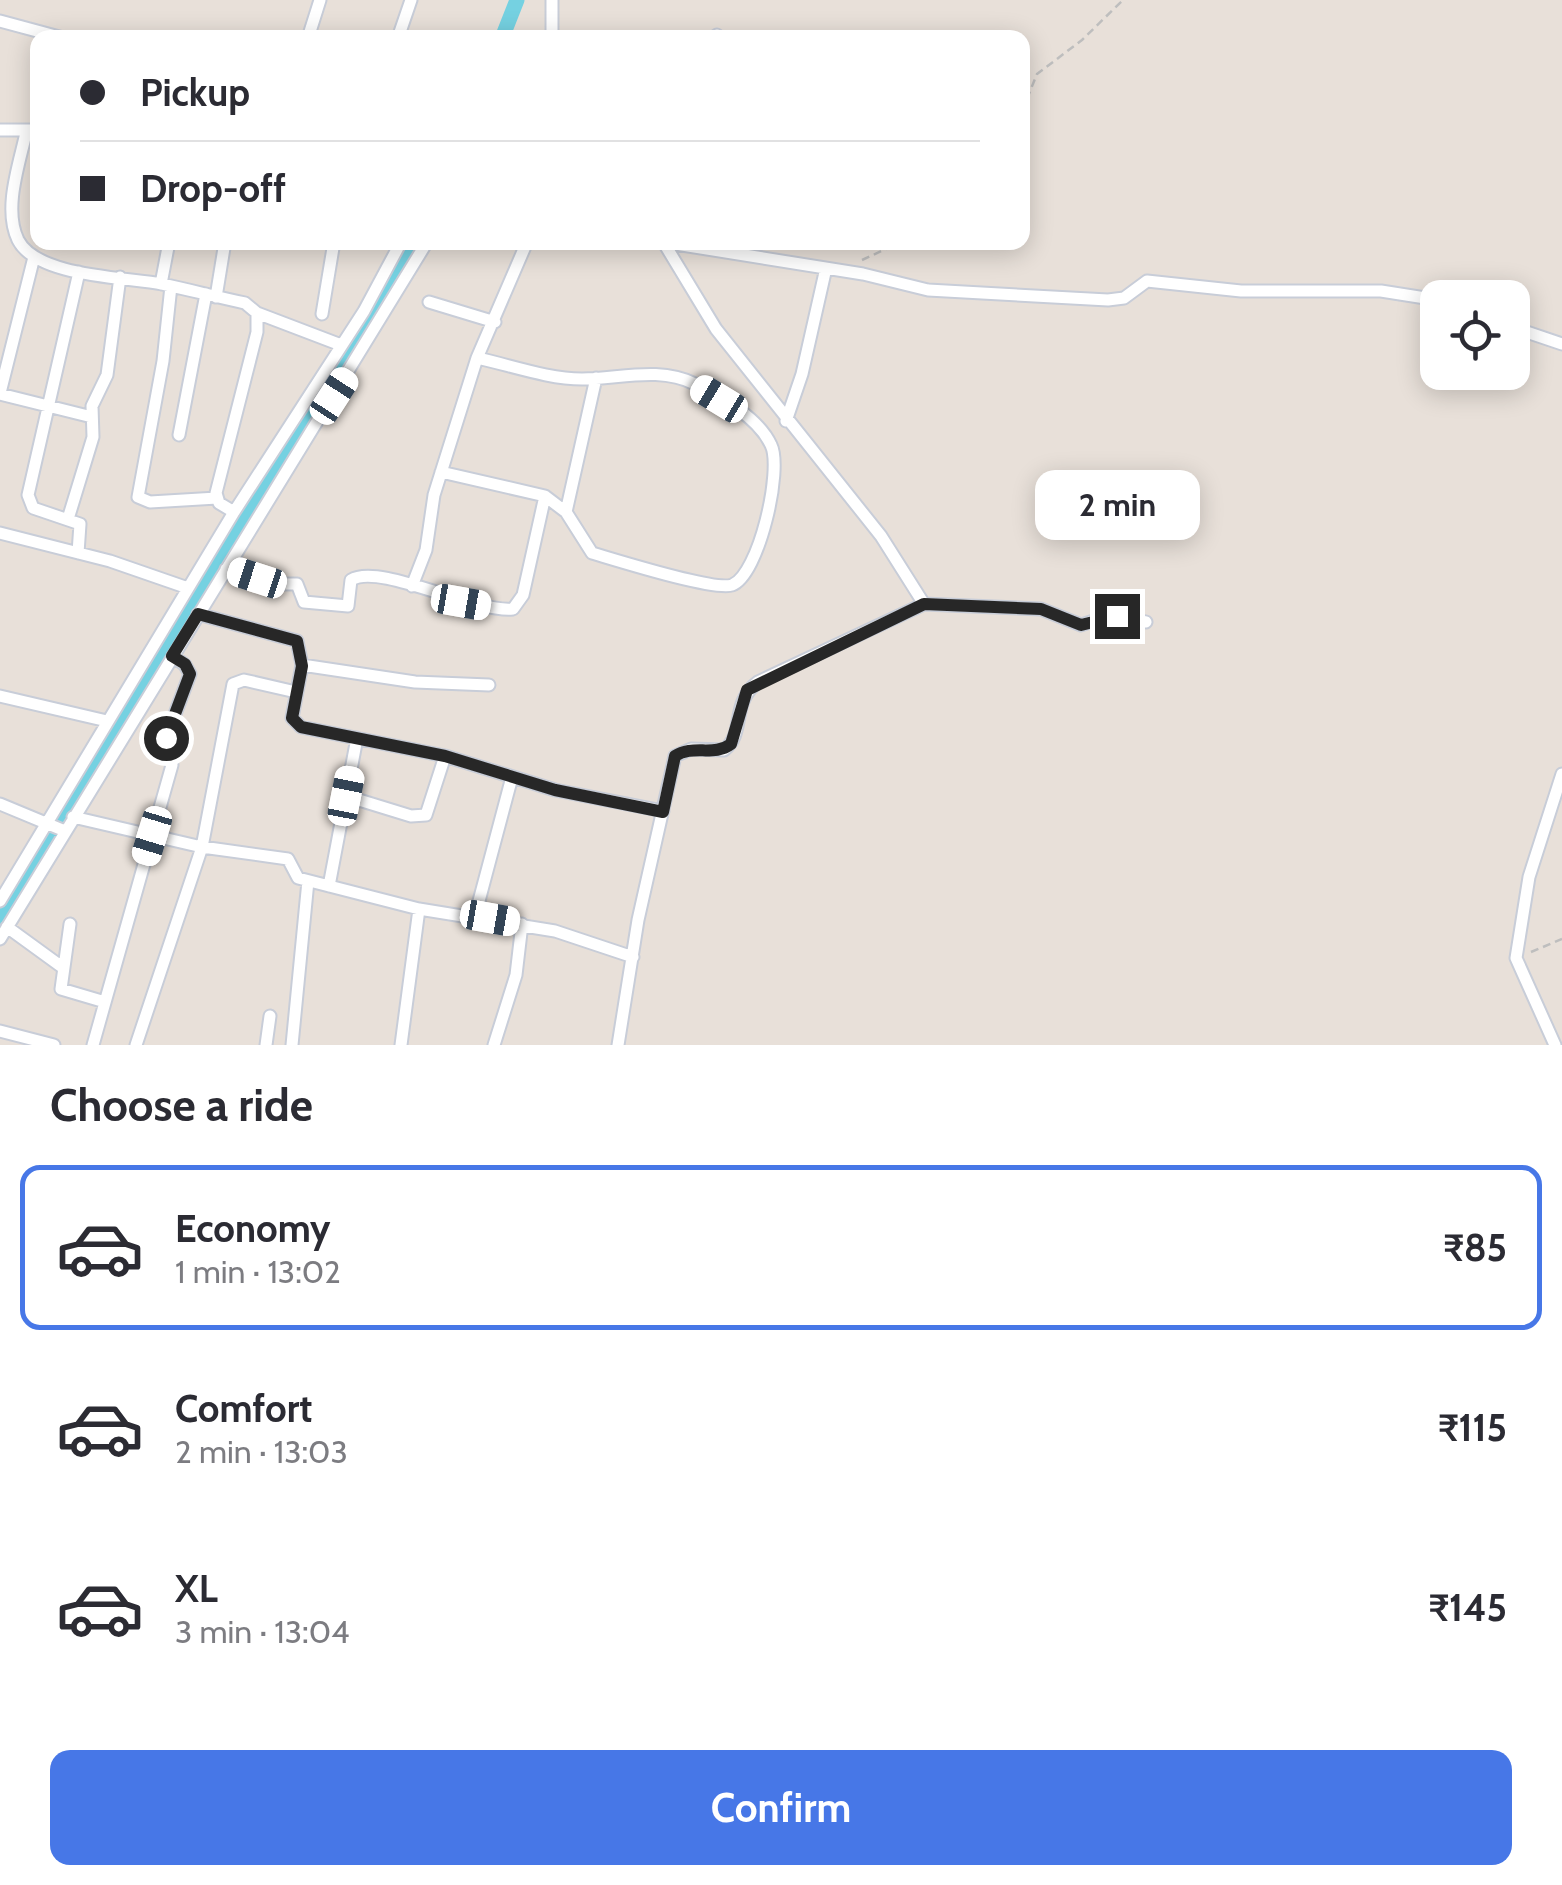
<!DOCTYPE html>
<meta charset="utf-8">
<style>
:root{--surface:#fff;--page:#f7f7f7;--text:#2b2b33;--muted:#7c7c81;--line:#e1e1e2;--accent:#4777e7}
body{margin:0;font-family:Cabin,sans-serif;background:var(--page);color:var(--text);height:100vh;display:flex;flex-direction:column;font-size:38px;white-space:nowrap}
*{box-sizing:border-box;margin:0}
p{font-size:32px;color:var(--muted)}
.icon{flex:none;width:55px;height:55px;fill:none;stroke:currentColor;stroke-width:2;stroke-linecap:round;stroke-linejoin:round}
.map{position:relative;height:1045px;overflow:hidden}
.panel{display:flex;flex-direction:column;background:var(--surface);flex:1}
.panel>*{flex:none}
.hud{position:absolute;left:30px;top:30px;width:1000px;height:220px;border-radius:20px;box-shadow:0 5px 25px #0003;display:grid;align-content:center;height:220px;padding:0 50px;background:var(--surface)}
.controls{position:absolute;left:1420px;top:280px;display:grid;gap:20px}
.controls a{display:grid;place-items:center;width:110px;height:110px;border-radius:20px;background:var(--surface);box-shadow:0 5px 25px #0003;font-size:50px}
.end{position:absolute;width:45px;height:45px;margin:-22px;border:12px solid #272727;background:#fff;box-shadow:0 0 0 5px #fff}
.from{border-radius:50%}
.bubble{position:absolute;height:70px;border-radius:20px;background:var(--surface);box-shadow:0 5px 25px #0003;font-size:32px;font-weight:700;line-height:70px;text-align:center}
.car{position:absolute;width:30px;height:60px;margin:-30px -15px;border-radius:12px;box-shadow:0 0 8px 2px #0007;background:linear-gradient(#fff 24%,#345 0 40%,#fff 0 76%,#345 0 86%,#fff 0)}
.hud b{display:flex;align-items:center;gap:35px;height:95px;font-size:38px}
.hud b+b{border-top:2px solid var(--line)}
.hud i{width:25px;height:25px;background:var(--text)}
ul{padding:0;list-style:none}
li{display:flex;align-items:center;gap:30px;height:165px;margin:0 20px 15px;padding:0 30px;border:5px solid transparent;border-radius:20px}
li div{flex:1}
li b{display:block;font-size:38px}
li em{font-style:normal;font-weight:700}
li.active{border-color:var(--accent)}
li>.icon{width:90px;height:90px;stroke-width:1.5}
h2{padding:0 50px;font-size:45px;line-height:120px}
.cta{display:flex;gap:20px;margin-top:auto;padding:20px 50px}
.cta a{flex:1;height:115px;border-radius:20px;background:var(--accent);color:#fff;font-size:40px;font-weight:700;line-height:115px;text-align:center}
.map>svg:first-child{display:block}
</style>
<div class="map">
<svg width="1562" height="1045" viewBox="0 0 1562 1045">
<rect width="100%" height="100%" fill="#e8e0d9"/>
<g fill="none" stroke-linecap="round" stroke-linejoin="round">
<path stroke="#75d1e1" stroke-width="15" d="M502,38L517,0
M0,923L415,242"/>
<defs>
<path id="street" d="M0,21L63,38
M308,38L320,0
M398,38L411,0
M552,38V0
M716,38L717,35
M0,130H38
M26,133C19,165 3,209 18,240C37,277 125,277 162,284C190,290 217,297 245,303L257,313V332L216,493L219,503L234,512
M663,242L863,274L928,290L1108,300L1124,298L1147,281L1241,291H1381L1438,300
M664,243L716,329L881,536L924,604L1041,609L1081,625L1111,615L1146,622
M161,284L169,242
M171,286L163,361L138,497L150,502L217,498
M216,297L225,242
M429,302L495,322
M257,313L341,345
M322,314L334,242
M1512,327L1562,344
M0,393L34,257
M0,394L92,417
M786,421L802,374L826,268
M179,435L206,294
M441,472L545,496L566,512L592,553C616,560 714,591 732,585C759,575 783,469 771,445C758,417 721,397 695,384C659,366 619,379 582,379C548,379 510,365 477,358
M566,512L596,378
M68,519L93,437L92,406L107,375L120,277
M0,533L110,561L188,588
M78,553L80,524L33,508L28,495L79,272
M226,569L277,584H297L304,602L348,606L351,580C379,562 473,613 513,609L523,595L545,496
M412,586L426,550L434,495L477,358L527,242
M198,614L297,641L302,665L292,718L301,727L445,756L555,790L663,811
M302,665L415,682L489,685
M0,696L107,721
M346,796L411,816L426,815L445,756
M0,804L65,831
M73,817L202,847L288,859L298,878L419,909L555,931L633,957
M329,886L357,738
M0,901L234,512L364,311L401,242
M475,916L512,777
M70,924L61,989L105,1002
M7,927L62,967
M0,939L427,242
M0,1031L54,1045
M93,1045L172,765L166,738L190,674L185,665L173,656
M136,1045L202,847L233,684L244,680L296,692
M266,1045L270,1016
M292,1045L308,881
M401,1045L419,909
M494,1045L516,975L522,924
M618,1045L638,920L675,756L691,749L724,750C746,733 730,703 758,682L924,604
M1555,1045L1516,958L1529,877L1562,774"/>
</defs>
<use href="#street" stroke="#c8cdd8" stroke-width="15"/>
<path stroke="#bebebe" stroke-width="2.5" stroke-dasharray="8 5" stroke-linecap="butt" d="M1022,111L1037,74L1082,40L1123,0
M862,260L901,242
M1531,952L1562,939"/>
<use href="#street" stroke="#fff" stroke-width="11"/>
</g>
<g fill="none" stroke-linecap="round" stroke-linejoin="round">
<path stroke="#272727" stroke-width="12" d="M166,738L190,674L185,664L172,656L198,614L297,641L302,666L292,718L301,727L445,756L555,790L663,812L675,756C693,744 714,757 731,744L747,690L924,604L1041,609L1081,625L1117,616"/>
</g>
</svg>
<div class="controls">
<a><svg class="icon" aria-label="locate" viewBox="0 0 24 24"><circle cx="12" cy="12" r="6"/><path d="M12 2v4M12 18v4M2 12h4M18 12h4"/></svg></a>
</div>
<i class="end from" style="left:166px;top:738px"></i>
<i class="end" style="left:1117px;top:616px"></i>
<div class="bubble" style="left:1035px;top:470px;width:165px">2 min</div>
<i class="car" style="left:334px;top:396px;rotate:33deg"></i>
<i class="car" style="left:719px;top:399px;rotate:301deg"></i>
<i class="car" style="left:257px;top:578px;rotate:288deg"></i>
<i class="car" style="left:461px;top:602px;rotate:100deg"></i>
<i class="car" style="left:346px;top:796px;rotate:11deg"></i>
<i class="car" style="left:152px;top:836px;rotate:197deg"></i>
<i class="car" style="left:490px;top:918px;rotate:100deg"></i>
<div class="hud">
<b><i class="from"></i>Pickup</b>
<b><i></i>Drop-off</b>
</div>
</div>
<section class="panel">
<h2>Choose a ride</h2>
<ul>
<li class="active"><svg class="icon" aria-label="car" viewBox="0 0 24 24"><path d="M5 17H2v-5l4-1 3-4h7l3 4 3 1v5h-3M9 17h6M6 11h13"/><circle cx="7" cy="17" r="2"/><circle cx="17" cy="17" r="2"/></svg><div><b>Economy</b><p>1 min · 13:02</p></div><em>₹85</em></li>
<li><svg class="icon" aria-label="car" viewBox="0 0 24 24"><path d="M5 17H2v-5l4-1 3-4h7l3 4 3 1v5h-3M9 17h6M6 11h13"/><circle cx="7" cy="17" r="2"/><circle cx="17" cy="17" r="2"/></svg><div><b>Comfort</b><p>2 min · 13:03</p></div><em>₹115</em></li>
<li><svg class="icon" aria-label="car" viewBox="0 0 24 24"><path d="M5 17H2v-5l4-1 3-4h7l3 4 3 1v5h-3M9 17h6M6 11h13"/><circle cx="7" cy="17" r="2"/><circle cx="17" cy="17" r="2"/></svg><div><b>XL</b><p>3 min · 13:04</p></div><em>₹145</em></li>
</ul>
<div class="cta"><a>Confirm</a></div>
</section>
